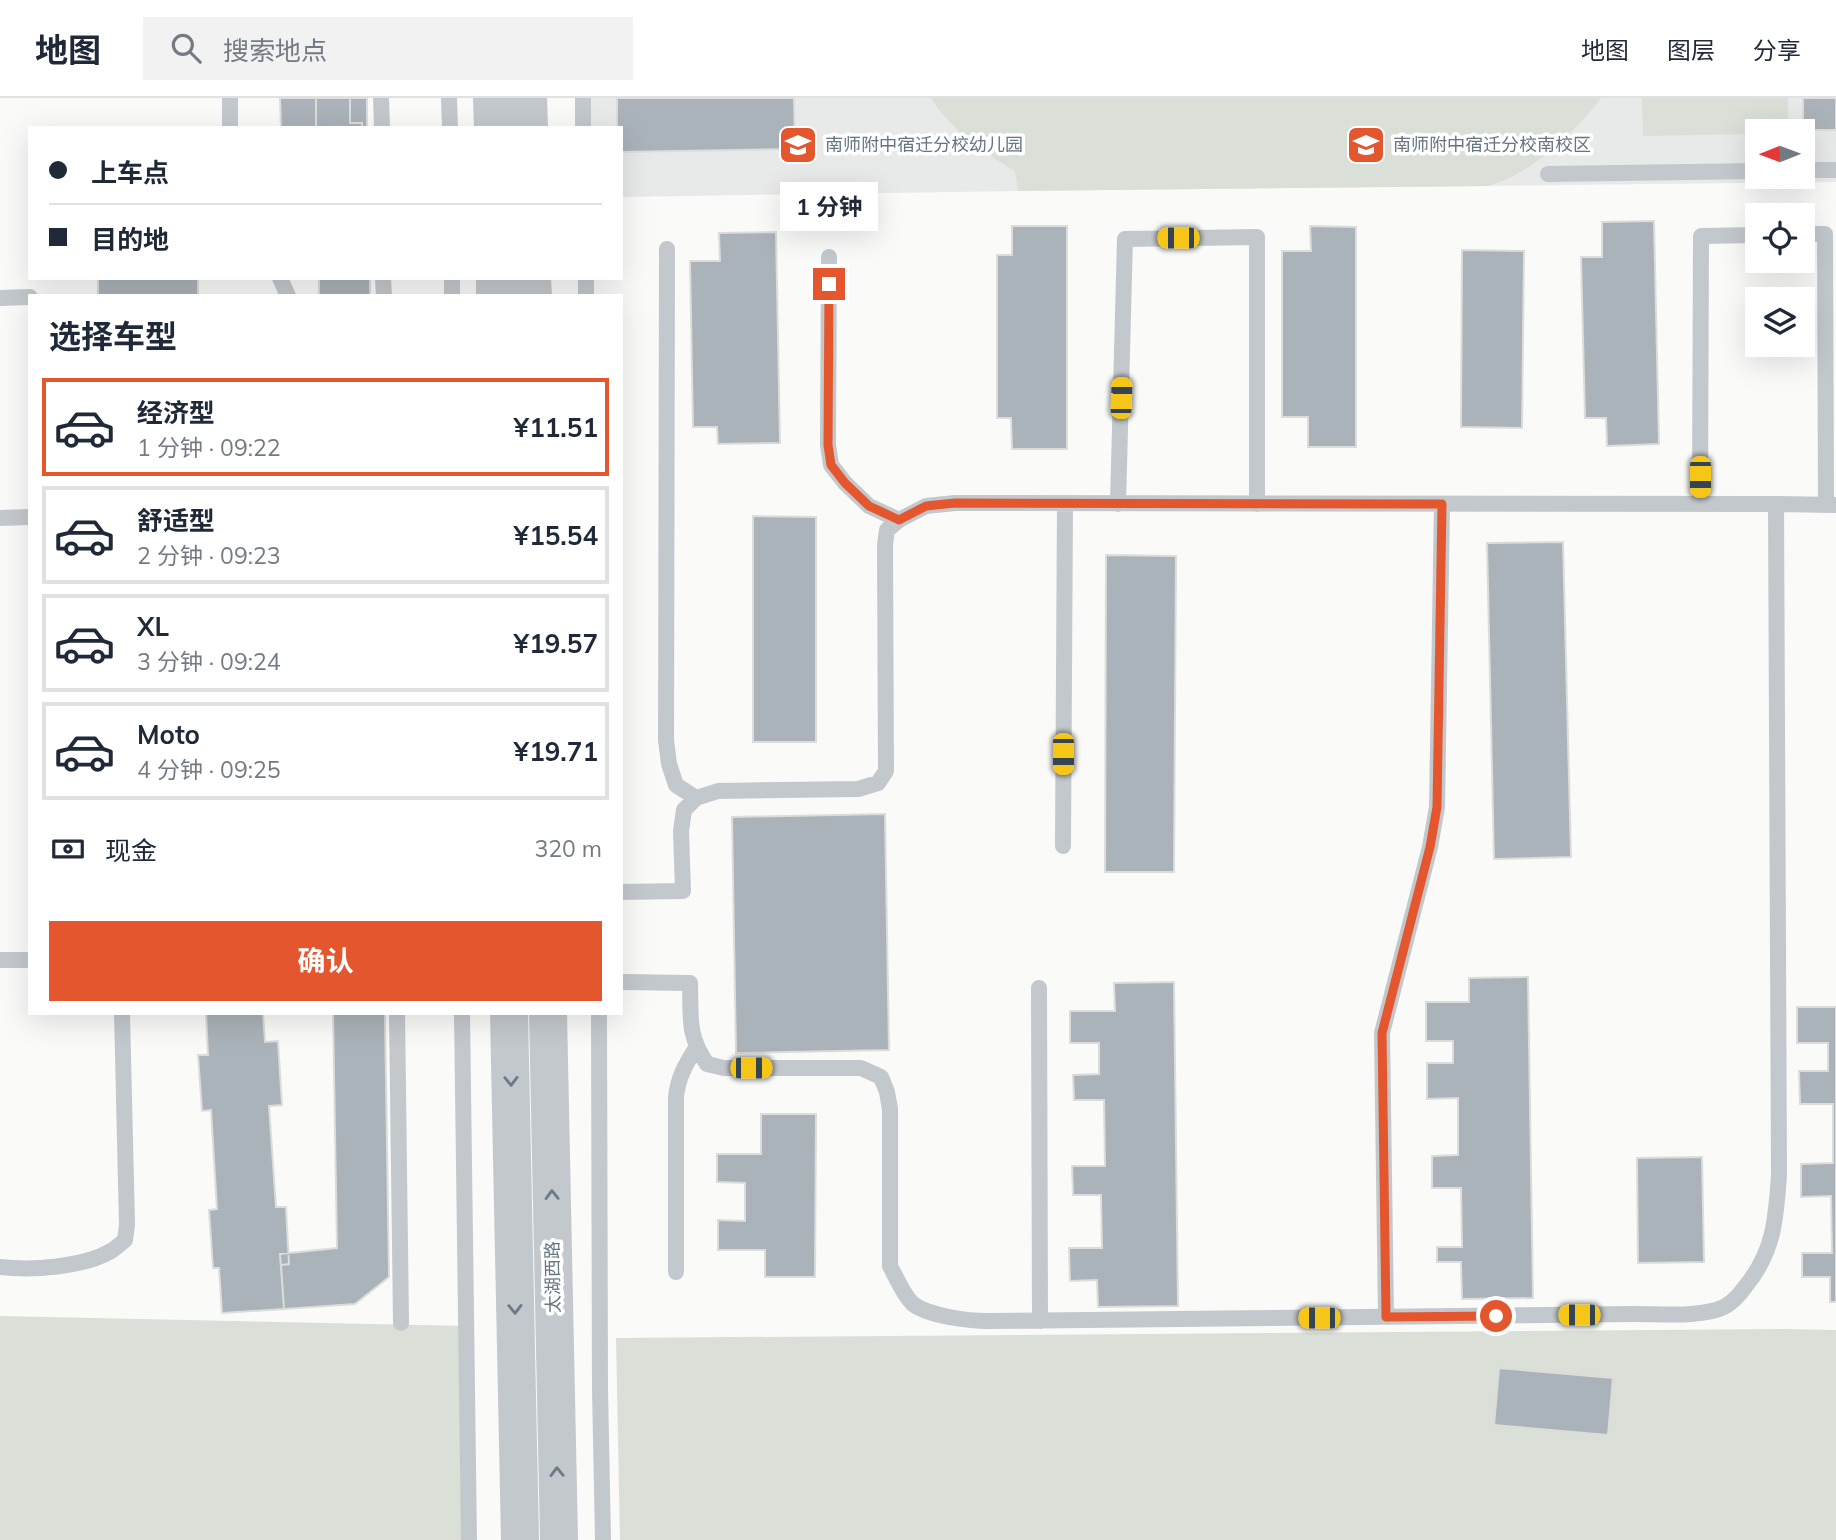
<!DOCTYPE html>
<html lang="zh">
<meta charset="utf-8">
<style>
:root{--surface:#fff;--page:#f2f2f3;--text:#1f2937;--muted:#747a83;--line:#e0e1e3;--accent:#e4572e}
body{margin:0;font-family:Mulish,"Noto Sans SC",sans-serif;background:var(--page);color:var(--text);height:100vh;display:flex;flex-direction:column;font-size:26px;white-space:nowrap}
*{box-sizing:border-box;margin:0}
p{font-size:23px;color:var(--muted)}
.icon{flex:none;width:38px;height:38px;fill:none;stroke:currentColor;stroke-width:2;stroke-linecap:round;stroke-linejoin:round}
.map{position:relative;flex:1;overflow:hidden}
.sheet{position:absolute;left:28px;top:196px;width:595px;height:721px;display:flex;flex-direction:column;background:var(--surface);border-radius:0px;box-shadow:0 7px 28px #0002}
.sheet>*{flex:none}
.top-card{position:absolute;left:28px;top:28px;width:595px;height:154px;border-radius:0px;box-shadow:0 7px 28px #0002;display:grid;align-content:center;height:154px;padding:0 21px;background:var(--surface)}
.needle{width:46px;rotate:269deg}
.fabs{position:absolute;left:1745px;top:21px;display:grid;gap:14px}
.fabs a{display:grid;place-items:center;width:70px;height:70px;border-radius:0px;background:var(--surface);box-shadow:0 7px 28px #0002;font-size:35px}
.end{position:absolute;width:32px;height:32px;margin:-16px;border:9px solid #e4572e;background:#fff;box-shadow:0 0 0 4px #fff}
.from{border-radius:50%}
.bubble{position:absolute;height:49px;border-radius:0px;background:var(--surface);box-shadow:0 7px 28px #0002;font-size:23px;font-weight:700;line-height:49px;text-align:center}
.car{position:absolute;width:21px;height:42px;margin:-21px -10px;border-radius:9px;box-shadow:0 0 5px 2px #0007;background:linear-gradient(#f5c518 24%,#345 0 40%,#f5c518 0 76%,#345 0 86%,#f5c518 0)}
.top-card b{display:flex;align-items:center;gap:24px;height:66px;font-size:26px}
.top-card b+b{border-top:2px solid var(--line)}
.top-card i{width:18px;height:18px;background:var(--text)}
ul{padding:0;list-style:none}
li{display:flex;align-items:center;gap:21px;height:98px;margin:0 14px 10px;padding:0 7px;border:4px solid var(--line);border-radius:0px}
li div{flex:1}
li b{display:block;font-size:26px}
li em{font-style:normal;font-weight:700}
li.active{border-color:var(--accent)}
li>.icon{width:63px;height:63px;stroke-width:1.5}
h2{padding:0 21px;font-size:32px;line-height:84px}
.pay{display:flex;align-items:center;gap:18px;height:77px;padding:0 21px;font-size:26px}
.pay p{margin-inline-start:auto}
.action{display:flex;gap:14px;margin-top:auto;padding:14px 21px}
.action a{flex:1;height:80px;border-radius:0px;background:var(--accent);color:#fff;font-size:28px;font-weight:700;line-height:80px;text-align:center}
header{display:flex;align-items:center;gap:42px;box-sizing:border-box;height:98px;padding:0 35px;background:var(--surface);border-bottom:2px solid var(--line)}
header strong{font-size:33px}
nav{display:flex;gap:38px;margin-inline-start:auto;font-size:24px}
.search{width:490px;height:63px;background:var(--page);display:flex;align-items:center;gap:18px;box-sizing:border-box;padding:0 24px;border-radius:0px;color:var(--muted);font-size:26px}
.map>svg:first-child{display:block}
</style>
<header>
<strong>地图</strong>
<div class="search"><svg class="icon" aria-label="search" viewBox="0 0 24 24"><circle cx="10" cy="10" r="6"/><path d="M15 15l6 6"/></svg>搜索地点</div>
<nav><a>地图</a><a>图层</a><a>分享</a></nav>
</header>
<div class="map">
<svg width="1836" height="1442" viewBox="0 0 1836 1442">
<rect width="100%" height="100%" fill="#fafaf8"/>
<path fill="#e8e9e9" fill-rule="evenodd" d="M590,0H1836V84L1018,93L621,99V30H590ZM1757,33H1802V79H1757Z"/>
<path fill="#dadfd7" d="M931,0H1601C1580,28 1546,61 1515,77C1507,82 1498,84 1489,88L1018,93L1015,73C983,54 951,32 931,0Z
M1642,0H1788V33H1757V36L1643,38Z
M0,1218L467,1228L465,1442H0Z
M1785,1231L1836,1232V1442H620L616,1240Z"/>
<path fill="#aab3b9" stroke="#dcdcda" stroke-width="2" d="M280,0H350V25H362V30H281Z
M316,0H367V30H316Z
M617,0H794L795,51L621,54V30H617Z
M1803,0H1836V32H1803Z
M1654,123L1659,346L1607,348L1606,320H1585L1581,159H1602V124Z
M1012,128H1067V351H1012L1011,320H997V157H1012Z
M1310,128L1356,129V349H1308V319H1282V153H1311Z
M776,134L780,345L718,346L717,329H693L690,163H720L719,135Z
M1462,152L1524,153L1522,330L1461,329Z
M98,180H198V198H98Z
M319,180H370V198H319Z
M753,418L816,419V644H753Z
M1563,444L1571,759L1494,761L1487,445Z
M1106,457L1176,458L1174,774H1105Z
M885,716L889,952L736,955L732,719Z
M1528,879L1533,1200L1462,1201L1461,1164H1437V1149H1462L1461,1090H1432V1058L1458,1057V1000L1427,1001V965H1453V943H1426V904H1469V880Z
M1174,884L1178,1208L1098,1209L1097,1182L1070,1183L1069,1150H1102L1101,1097H1073L1072,1068H1105L1104,1002H1074L1073,977L1099,976V945H1070V913H1115L1114,885Z
M1797,909H1836V1204H1830V1179H1802V1155H1832L1831,1098L1801,1099V1066L1833,1065V1006H1800L1799,973H1828V945H1797Z
M206,915H263L265,944L278,943L282,1007L269,1008L276,1109H286L289,1166L281,1167L284,1211L222,1215L219,1170H213L209,1112L217,1111L211,1012L202,1013L198,957H208Z
M333,915H385L389,1179L355,1206L284,1211L280,1156L337,1150Z
M761,1016H816L815,1179H765V1152H718V1122L745,1123V1085L717,1084V1056H761Z
M1702,1059L1704,1164L1638,1165L1637,1060Z
M1499,1270L1613,1280L1608,1337L1494,1327Z"/>
<g fill="none" stroke-linecap="round" stroke-linejoin="round">
<path stroke="#c3c8cc" stroke-width="16" d="M230,0V30
M381,0L382,30
M449,0L450,30
M583,0V30
M1802,72H1836
M1548,76L1757,73
M1802,136H1825L1826,407
M667,151L666,642L669,666L676,687L696,700
M829,159L828,347L831,367L845,385L869,408L899,422
M280,180L288,198
M383,180L384,198
M452,180V198
M586,180V198
M0,200L30,199
M1118,406L1125,141L1257,139V406
M1700,406L1701,138L1757,137
M0,420L30,419
M1063,748L1065,405
M621,794L683,793L681,733L684,712L696,700L718,693L858,691L878,685L886,673L885,447L887,432L899,422L926,408L955,405L1776,406
M0,862H30
M621,884L690,885C691,919 687,937 707,966L724,970H861L881,979L887,994L890,1011V1168C896,1179 904,1198 913,1206C929,1218 968,1223 988,1223L1634,1216C1660,1216 1690,1219 1716,1212C1728,1209 1738,1199 1745,1189C1774,1154 1776,1121 1779,1077L1776,406L1836,407
M1039,890L1040,1223
M397,915L401,1225
M462,915L469,1442
M599,915L600,1291L603,1442
M0,1169C31,1173 84,1169 111,1153C116,1150 120,1146 125,1142L127,1127L122,915
M676,1174V999C678,980 685,967 696,950
M1386,1219L1382,935L1430,749L1437,709L1442,406"/>
<path stroke="#c3c8cc" stroke-width="38" d="M492,0L493,30
M528,0L529,30
M495,180V198
M532,180L533,198
M509,915L520,1442
M548,915L559,1442"/>
</g>
<defs><path id="oneway-chevron" d="M-2-3.5L2.5 0L-2 3.5" fill="none" stroke-width="1.6" stroke-linecap="round" stroke-linejoin="round" transform="scale(1.75)"/></defs>
<g stroke="#6a7a87">
<use href="#oneway-chevron" transform="translate(511 983) rotate(89)"/>
<use href="#oneway-chevron" transform="translate(552 1097) rotate(-91)"/>
<use href="#oneway-chevron" transform="translate(515 1211) rotate(89)"/>
<use href="#oneway-chevron" transform="translate(557 1374) rotate(-91)"/>
</g>
<g fill="none" stroke-linecap="round" stroke-linejoin="round">
<path stroke="#e4572e" stroke-width="9" d="M829,186L828,347L831,367L845,385L869,408L899,422L926,408L955,405L1442,406L1437,709L1430,749L1382,935L1386,1219L1496,1218"/>
</g>
<defs>
<symbol id="school-square" viewBox="-11 -11 22 22"><rect x="-9" y="-9" width="18" height="18" rx="4" fill="#e4572e" stroke="#fff"/><path d="M0-5L7-2L0 1L-7-2ZM-4 1L0 2.5L4 1V4Q0 6-4 4Z" fill="#fff"/></symbol>
</defs>
<g fill-rule="evenodd">
<use href="#school-square" x="776" y="25" width="44" height="44"/>
<use href="#school-square" x="1344" y="25" width="44" height="44"/>
</g>
<g text-anchor="middle" stroke-width="7" stroke-linejoin="round" paint-order="stroke">
<g font-size="18" fill="#657683" stroke="#fff" text-anchor="start">
<text x="825" y="53">南师附中宿迁分校幼儿园</text>
<text x="1393" y="53">南师附中宿迁分校南校区</text>
</g>
<g font-size="18" fill="#657683" stroke="#fff">
<text transform="translate(553 1179) rotate(-91)" y="6">太湖西路</text>
</g>
</g>
</svg>
<div class="fabs">
<a><svg class="needle" viewBox="-14 -14 28 28"><path d="M0-13l5 13h-10z" fill="#e53935"/><path d="M0 13l5-13h-10z" fill="#747a83"/></svg></a>
<a><svg class="icon" aria-label="locate" viewBox="0 0 24 24"><circle cx="12" cy="12" r="6"/><path d="M12 2v4M12 18v4M2 12h4M18 12h4"/></svg></a>
<a><svg class="icon" aria-label="layers" viewBox="0 0 24 24"><path d="M12 4l9 5-9 5-9-5zM3 14l9 5 9-5"/></svg></a>
</div>
<i class="end from" style="left:1496px;top:1218px"></i>
<i class="end" style="left:829px;top:186px"></i>
<div class="bubble" style="left:780px;top:84px;width:98px">1 分钟</div>
<i class="car" style="left:1178px;top:140px;rotate:270deg"></i>
<i class="car" style="left:1121px;top:300px;rotate:2deg"></i>
<i class="car" style="left:1700px;top:379px;rotate:180deg"></i>
<i class="car" style="left:1063px;top:656px;rotate:180deg"></i>
<i class="car" style="left:751px;top:970px;rotate:90deg"></i>
<i class="car" style="left:1579px;top:1217px;rotate:270deg"></i>
<i class="car" style="left:1319px;top:1220px;rotate:270deg"></i>
<div class="top-card">
<b><i class="from"></i>上车点</b>
<b><i></i>目的地</b>
</div>
<section class="sheet">
<h2>选择车型</h2>
<ul>
<li class="active"><svg class="icon" aria-label="car" viewBox="0 0 24 24"><path d="M5 17H2v-5l4-1 3-4h7l3 4 3 1v5h-3M9 17h6M6 11h13"/><circle cx="7" cy="17" r="2"/><circle cx="17" cy="17" r="2"/></svg><div><b>经济型</b><p>1 分钟 · 09:22</p></div><em>¥11.51</em></li>
<li><svg class="icon" aria-label="car" viewBox="0 0 24 24"><path d="M5 17H2v-5l4-1 3-4h7l3 4 3 1v5h-3M9 17h6M6 11h13"/><circle cx="7" cy="17" r="2"/><circle cx="17" cy="17" r="2"/></svg><div><b>舒适型</b><p>2 分钟 · 09:23</p></div><em>¥15.54</em></li>
<li><svg class="icon" aria-label="car" viewBox="0 0 24 24"><path d="M5 17H2v-5l4-1 3-4h7l3 4 3 1v5h-3M9 17h6M6 11h13"/><circle cx="7" cy="17" r="2"/><circle cx="17" cy="17" r="2"/></svg><div><b>XL</b><p>3 分钟 · 09:24</p></div><em>¥19.57</em></li>
<li><svg class="icon" aria-label="car" viewBox="0 0 24 24"><path d="M5 17H2v-5l4-1 3-4h7l3 4 3 1v5h-3M9 17h6M6 11h13"/><circle cx="7" cy="17" r="2"/><circle cx="17" cy="17" r="2"/></svg><div><b>Moto</b><p>4 分钟 · 09:25</p></div><em>¥19.71</em></li>
</ul>
<div class="pay"><svg class="icon" aria-label="cash" viewBox="0 0 24 24"><path d="M3 7h18v10H3z"/><circle cx="12" cy="12" r="2"/></svg>现金<p>320 m</p></div>
<div class="action"><a>确认</a></div>
</section>
</div>
